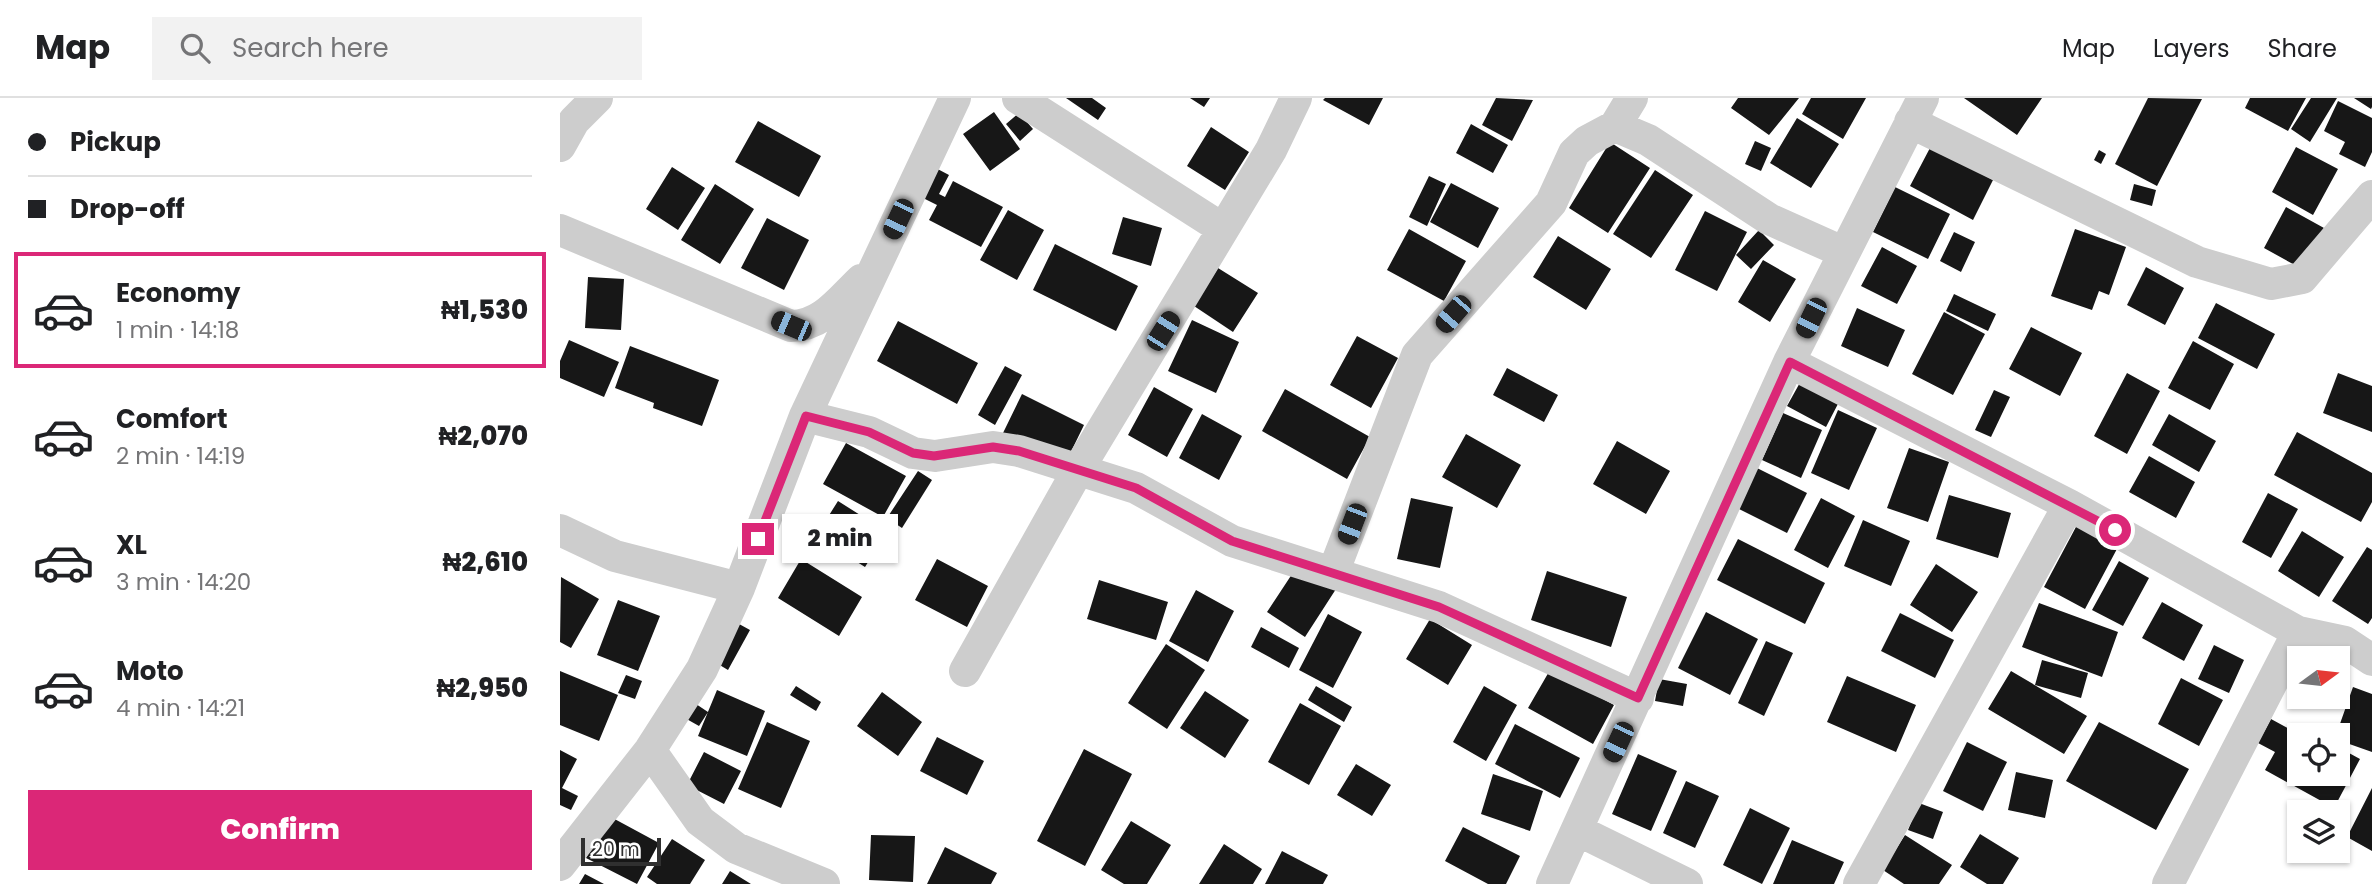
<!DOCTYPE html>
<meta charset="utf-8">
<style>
:root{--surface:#fff;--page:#f2f2f2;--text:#202124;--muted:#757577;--line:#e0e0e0;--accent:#db2777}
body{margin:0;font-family:Poppins,sans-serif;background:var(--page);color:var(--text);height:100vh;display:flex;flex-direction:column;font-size:26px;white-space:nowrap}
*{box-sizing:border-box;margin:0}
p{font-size:23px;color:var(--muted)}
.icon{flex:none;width:38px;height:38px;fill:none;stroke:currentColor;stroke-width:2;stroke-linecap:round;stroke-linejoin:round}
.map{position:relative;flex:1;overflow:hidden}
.sheet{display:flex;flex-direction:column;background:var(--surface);width:560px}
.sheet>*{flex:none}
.hud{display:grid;align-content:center;height:154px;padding:0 28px;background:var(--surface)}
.needle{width:46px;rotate:75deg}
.tools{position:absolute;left:1727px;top:548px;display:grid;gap:14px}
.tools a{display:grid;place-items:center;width:63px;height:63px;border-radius:0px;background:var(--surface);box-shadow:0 2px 5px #0004;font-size:35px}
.scale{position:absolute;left:21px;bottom:18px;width:80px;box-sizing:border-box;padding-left:7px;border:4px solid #303030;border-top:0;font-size:19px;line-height:24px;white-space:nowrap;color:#303030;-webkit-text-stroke:5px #fff;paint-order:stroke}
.end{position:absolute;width:32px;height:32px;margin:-16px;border:9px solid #db2777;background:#fff;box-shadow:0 0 0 4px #fff}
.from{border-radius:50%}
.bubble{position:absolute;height:49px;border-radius:0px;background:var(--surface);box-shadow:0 2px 5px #0004;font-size:23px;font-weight:800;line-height:49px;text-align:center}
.car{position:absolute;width:21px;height:42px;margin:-21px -10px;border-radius:9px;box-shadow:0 0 5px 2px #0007;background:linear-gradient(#222 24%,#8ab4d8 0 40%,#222 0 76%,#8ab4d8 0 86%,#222 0)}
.hud b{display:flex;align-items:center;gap:24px;height:66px;font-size:26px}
.hud b+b{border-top:2px solid var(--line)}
.hud i{width:18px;height:18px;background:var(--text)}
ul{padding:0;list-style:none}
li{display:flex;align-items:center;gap:21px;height:116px;margin:0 14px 10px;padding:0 14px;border:4px solid transparent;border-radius:0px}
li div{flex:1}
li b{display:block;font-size:26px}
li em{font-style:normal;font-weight:800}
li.on{border-color:var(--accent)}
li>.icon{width:63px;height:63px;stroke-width:1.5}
.button{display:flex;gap:14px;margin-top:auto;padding:14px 28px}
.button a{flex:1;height:80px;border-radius:0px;background:var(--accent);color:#fff;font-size:28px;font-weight:800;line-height:80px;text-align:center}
header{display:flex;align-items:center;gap:42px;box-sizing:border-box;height:98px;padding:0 35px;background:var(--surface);border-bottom:2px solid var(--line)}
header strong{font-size:33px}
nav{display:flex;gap:38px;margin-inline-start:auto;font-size:24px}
.search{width:490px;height:63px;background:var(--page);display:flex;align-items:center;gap:18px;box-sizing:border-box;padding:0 24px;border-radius:0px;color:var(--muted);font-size:26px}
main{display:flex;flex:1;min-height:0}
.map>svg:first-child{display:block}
</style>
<header>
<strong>Map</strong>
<div class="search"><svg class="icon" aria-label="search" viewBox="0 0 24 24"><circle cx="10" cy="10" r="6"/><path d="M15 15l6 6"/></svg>Search here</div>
<nav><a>Map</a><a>Layers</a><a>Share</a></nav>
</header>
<main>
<section class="sheet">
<div class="hud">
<b><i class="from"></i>Pickup</b>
<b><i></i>Drop-off</b>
</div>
<ul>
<li class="on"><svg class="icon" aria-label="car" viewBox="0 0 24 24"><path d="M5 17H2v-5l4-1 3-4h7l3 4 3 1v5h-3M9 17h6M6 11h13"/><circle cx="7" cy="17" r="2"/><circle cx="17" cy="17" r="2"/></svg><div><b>Economy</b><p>1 min · 14:18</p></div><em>₦1,530</em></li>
<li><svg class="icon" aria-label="car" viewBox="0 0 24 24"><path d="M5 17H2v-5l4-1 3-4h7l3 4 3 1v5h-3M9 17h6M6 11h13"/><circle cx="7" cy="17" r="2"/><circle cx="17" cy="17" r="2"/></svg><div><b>Comfort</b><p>2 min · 14:19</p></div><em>₦2,070</em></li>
<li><svg class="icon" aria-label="car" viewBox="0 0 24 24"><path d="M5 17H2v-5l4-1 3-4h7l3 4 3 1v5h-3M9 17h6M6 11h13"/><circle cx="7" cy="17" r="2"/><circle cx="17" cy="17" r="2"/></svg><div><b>XL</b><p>3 min · 14:20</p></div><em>₦2,610</em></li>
<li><svg class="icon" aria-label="car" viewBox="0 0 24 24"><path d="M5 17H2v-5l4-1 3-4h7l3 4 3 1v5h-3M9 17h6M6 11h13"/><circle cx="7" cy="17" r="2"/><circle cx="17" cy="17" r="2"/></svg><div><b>Moto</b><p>4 min · 14:21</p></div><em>₦2,950</em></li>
</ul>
<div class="button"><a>Confirm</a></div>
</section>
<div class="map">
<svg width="1812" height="786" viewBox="0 0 1812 786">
<rect width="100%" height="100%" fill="#fff"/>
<path fill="#171717" d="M506,0H532L546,10L538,22Z
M630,0H650L644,9Z
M765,0H823L809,27L763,2Z
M936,0L973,2L952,43L922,27Z
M1178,0H1239L1209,37L1171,10Z
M1251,0H1306L1283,41L1242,16Z
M1404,0H1482L1457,37Z
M1588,0L1642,1L1597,88L1555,66Z
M1690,0H1746L1728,33L1685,10Z
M1751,0H1777L1750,44L1731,31Z
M1794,0H1812V9L1811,11Z
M1778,3L1812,20V54L1805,69L1779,56L1785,44L1764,33Z
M434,14L460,51L430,73L403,36Z
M459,15L473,31L460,43L446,26Z
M1237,20L1279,46L1251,90L1210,65Z
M198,23L261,58L239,99L175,64Z
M911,26L948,47L933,75L896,55Z
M651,29L689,54L665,92L627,68Z
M1195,43L1211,50L1201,73L1185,66Z
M1050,44L1090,70L1048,135L1009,110Z
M1371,48L1433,82L1413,122L1350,88Z
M1736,49L1778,71L1753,117L1712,94Z
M1539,52L1546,56L1541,66L1534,62Z
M370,67L389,77L379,96L385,99L393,83L443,109L421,149L369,122L377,107L355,96Z
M112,69L145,90L118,132L86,111Z
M1095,72L1133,97L1091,160L1053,136Z
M869,78L886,86L867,128L849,119Z
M891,85L939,110L918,150L870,124Z
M155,86L194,111L160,166L121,142Z
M1574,86L1596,92L1592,108L1570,102Z
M1335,89L1390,116L1368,161L1313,134Z
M1726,109L1764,130L1742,171L1704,150Z
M448,112L484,132L457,182L420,162Z
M1145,113L1187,134L1157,193L1115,172Z
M563,119L602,130L591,168L552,156Z
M207,120L249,142L224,192L181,170Z
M849,131L906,163L884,203L827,172Z
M1515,131L1566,149L1549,197L1539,193L1532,212L1491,198Z
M1199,132L1214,147L1191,171L1176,157Z
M1394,134L1415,144L1401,174L1380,163Z
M998,138L1051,171L1026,212L973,179Z
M495,146L578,188L556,233L473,192Z
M1322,149L1357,168L1337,206L1301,188Z
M1203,162L1236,181L1210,224L1178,204Z
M1586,169L1624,190L1605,227L1567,207Z
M658,170L698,195L673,234L634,208Z
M28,179L64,181L61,232L25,230Z
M1394,196L1436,216L1428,233L1386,213Z
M1656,205L1715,236L1697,271L1638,240Z
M1297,210L1345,232L1328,269L1281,248Z
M1384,214L1425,236L1393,297L1352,276Z
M632,222L679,244L656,295L608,273Z
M338,223L418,265L397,306L317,263Z
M1471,229L1522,255L1500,298L1449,271Z
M797,238L838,260L811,310L770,287Z
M9,242L59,264L44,299L0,280V263Z
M1633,243L1674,266L1650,312L1608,290Z
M70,248L159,282L142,328L93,310L94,305L55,290Z
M445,268L462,277L435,327L418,317Z
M947,270L998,297L984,324L933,297Z
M1567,275L1600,293L1567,356L1534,338Z
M1778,275L1812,288V334L1763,315Z
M1242,281L1280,302L1266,329L1227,308Z
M594,289L633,311L607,359L568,337Z
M725,291L810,339L787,381L702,333Z
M1434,292L1450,299L1431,339L1415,332Z
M462,296L524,327L505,366L443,335Z
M1278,312L1317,330L1289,392L1251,375Z
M1223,315L1262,332L1241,380L1202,362Z
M642,316L682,338L659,382L619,360Z
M1609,316L1656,343L1639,374L1592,347Z
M1737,334L1812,375V404L1801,424L1714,377Z
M906,336L961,367L937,410L882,379Z
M1057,343L1110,373L1086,416L1033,386Z
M286,345L346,378L323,419L263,386Z
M1349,350L1389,364L1368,424L1327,410Z
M1589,358L1635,384L1616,420L1569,394Z
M1193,368L1247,395L1227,435L1173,408Z
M358,373L372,382L342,430L327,420Z
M1708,395L1738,411L1711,460L1682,444Z
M1389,397L1451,415L1438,460L1376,441Z
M851,400L893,409L880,470L837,461Z
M1261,400L1295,418L1268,470L1234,452Z
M278,403L327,434L305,469L256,438Z
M1303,422L1350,443L1331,488L1284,468Z
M1517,427L1558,449L1525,511L1484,489Z
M1742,433L1784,459L1759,499L1718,473Z
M1178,441L1265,485L1245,526L1157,482Z
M1807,449L1812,452V520L1808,526L1772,503Z
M241,461L302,499L279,538L218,500Z
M377,461L428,488L407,529L355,502Z
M1559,463L1589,480L1563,528L1532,512Z
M1376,466L1418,494L1392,534L1350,507Z
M738,467L776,491L745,539L707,514Z
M987,473L1067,499L1051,549L971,522Z
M1,479L39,501L11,550L0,544Z
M539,482L608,504L596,542L527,521Z
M636,492L674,513L648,564L609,543Z
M58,502L100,518L78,573L37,557Z
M1602,504L1643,527L1624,563L1582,540Z
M1479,505L1558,534L1542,579L1462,549Z
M1146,514L1198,541L1170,597L1118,570Z
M1340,515L1394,542L1375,580L1321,553Z
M768,516L802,534L773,590L739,572Z
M170,521L190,532L168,572L148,560Z
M870,521L912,547L888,587L846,561Z
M701,529L739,550L729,570L691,549Z
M1206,543L1233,555L1204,618L1178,605Z
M606,546L645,572L607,631L568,605Z
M1654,547L1684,562L1669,595L1638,581Z
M1482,562L1528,575L1521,600L1475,587Z
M990,572L1054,607L1033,646L968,610Z
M0,573L58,597L39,643L0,627Z
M1451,573L1527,618L1504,656L1428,611Z
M66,577L82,583L75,601L58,595Z
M1287,578L1356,607L1336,654L1267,624Z
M1621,580L1663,602L1639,648L1598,626Z
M1099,581L1127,586L1123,608L1095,603Z
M236,588L261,604L256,613L230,597Z
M756,588L792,609L784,624L748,602Z
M924,588L957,607L926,663L893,644Z
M1793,589L1812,596V654L1778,642L1776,637Z
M157,592L205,613L187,658L138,638Z
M645,593L689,622L665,660L620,630Z
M322,594L362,624L338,658L297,628Z
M133,604L148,614L139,628L123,619Z
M740,605L781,628L749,687L708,664Z
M1711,621L1737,635L1740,629L1756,637H1740V676H1778V649L1800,661L1774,710L1705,672L1715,654L1698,645Z
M207,624L250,643L221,710L178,691Z
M1539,624L1629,671L1596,732L1506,683Z
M955,626L1020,660L1000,700L935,666Z
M377,639L424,663L407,697L360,673Z
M1407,644L1447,664L1423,713L1383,693Z
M524,651L572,676L525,768L477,743Z
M0,652L17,661L2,690L18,698L11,712L0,707Z
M144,654L181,673L164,706L127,687Z
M1078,656L1117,673L1091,733L1052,716Z
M796,666L831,687L812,718L777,697Z
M1456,674L1493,682L1485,720L1448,712Z
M933,676L983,693L970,733L921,716Z
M1126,683L1159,698L1135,750L1103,735Z
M1812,690V753L1787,739Z
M1359,705L1383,714L1373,741L1348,732Z
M1190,710L1230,730L1202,786L1163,767Z
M49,718L99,745L77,786L26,760Z
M571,723L611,747L587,786H564L541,772Z
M903,729L960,758L946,786H928L885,763Z
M1420,736L1459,760L1443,786H1427L1400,769Z
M311,737L355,738L353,784L309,782Z
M1345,737L1392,767L1379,786H1344L1323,772Z
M112,741L145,762L130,786H97L87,779Z
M1232,742L1284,764L1274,786H1213Z
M664,746L702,771L693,786H639Z
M385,749L437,775L431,786H367Z
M722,753L768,777L763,786H705Z
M170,773L191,786H162Z
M25,776L44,786H19Z"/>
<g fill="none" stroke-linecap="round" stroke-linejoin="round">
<path stroke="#cdcdcd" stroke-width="32" d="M458,0L663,131
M1350,24L1637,164L1711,186L1742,180L1812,98
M1055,28L1072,0
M0,48L14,23L37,0
M0,132L231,228C262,228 280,202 301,182
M1229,264L1509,407L1738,534L1785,544L1812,562
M245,318L309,334L353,355L375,358L433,349L459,353L576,390L672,443L879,509L1078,600
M0,432L55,458L179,490
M773,475L857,257L991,105L1014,55L1027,43L1055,28L1088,42L1209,121L1283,154
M405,573L518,372L711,52L736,0
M90,652L140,723L176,750L264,786
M1017,732L1127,786
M0,767L90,652L142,571L179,490L245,318L395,0
M992,786L1229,264L1363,0
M1299,786L1509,407
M1608,786L1738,534"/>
</g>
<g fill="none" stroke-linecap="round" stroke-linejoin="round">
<path stroke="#db2777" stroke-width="9" d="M198,441L246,318L309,334L353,355L374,358L433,349L459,353L576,390L672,443L879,509L1078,600L1230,264L1555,432"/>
</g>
</svg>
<div class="tools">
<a><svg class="needle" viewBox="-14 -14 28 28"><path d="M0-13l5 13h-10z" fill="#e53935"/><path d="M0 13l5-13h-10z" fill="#757577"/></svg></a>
<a><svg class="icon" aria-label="locate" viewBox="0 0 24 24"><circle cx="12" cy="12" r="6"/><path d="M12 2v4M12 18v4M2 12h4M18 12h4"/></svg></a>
<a><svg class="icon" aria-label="layers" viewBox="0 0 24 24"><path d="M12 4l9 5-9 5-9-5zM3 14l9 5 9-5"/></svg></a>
</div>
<div class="scale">20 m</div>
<i class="end from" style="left:1555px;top:432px"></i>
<i class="end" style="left:198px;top:441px"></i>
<div class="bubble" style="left:222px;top:416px;width:116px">2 min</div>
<i class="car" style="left:338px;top:121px;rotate:205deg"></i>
<i class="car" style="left:893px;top:216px;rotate:221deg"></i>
<i class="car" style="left:1251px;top:220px;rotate:206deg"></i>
<i class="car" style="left:231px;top:228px;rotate:293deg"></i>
<i class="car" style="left:603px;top:233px;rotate:32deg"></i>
<i class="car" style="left:792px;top:426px;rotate:201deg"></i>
<i class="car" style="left:1058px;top:644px;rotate:205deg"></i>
</div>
</main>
